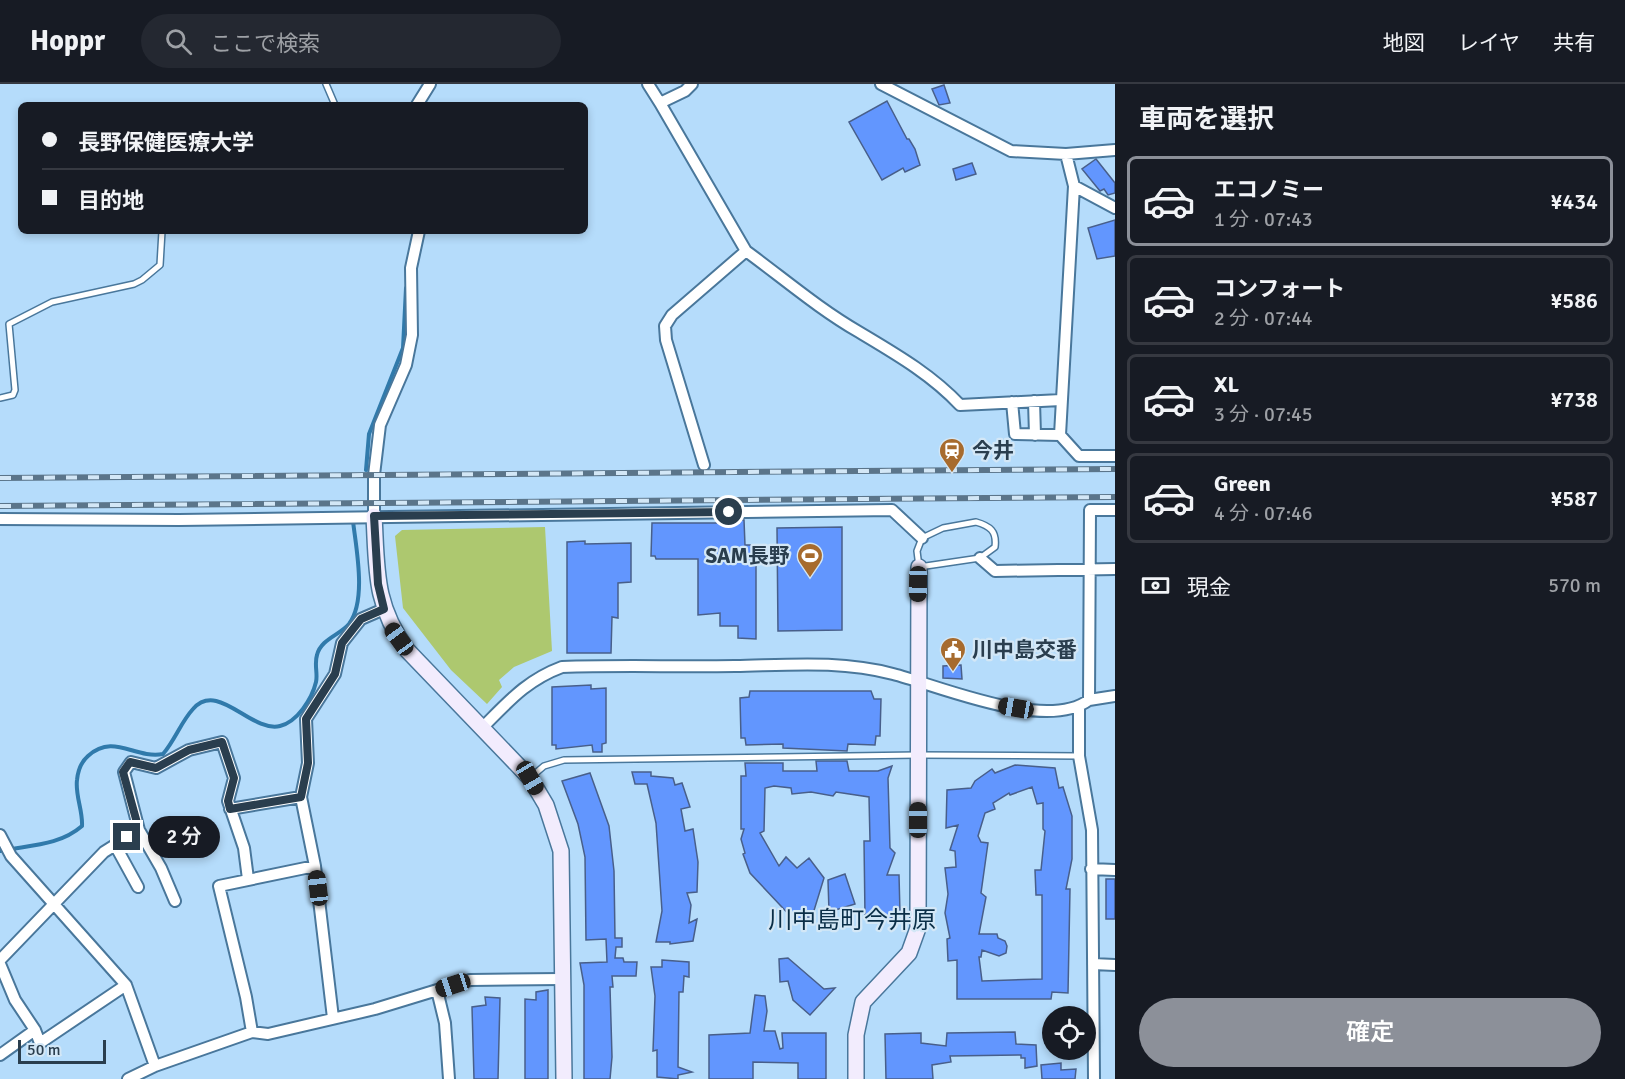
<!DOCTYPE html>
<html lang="ja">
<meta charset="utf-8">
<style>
:root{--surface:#171b24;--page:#242831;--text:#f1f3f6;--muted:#9ea1a6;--line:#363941;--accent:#8c9099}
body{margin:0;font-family:Signika,"Noto Sans JP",sans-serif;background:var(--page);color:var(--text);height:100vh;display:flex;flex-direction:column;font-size:22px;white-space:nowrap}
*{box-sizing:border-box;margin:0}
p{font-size:20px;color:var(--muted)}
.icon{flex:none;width:33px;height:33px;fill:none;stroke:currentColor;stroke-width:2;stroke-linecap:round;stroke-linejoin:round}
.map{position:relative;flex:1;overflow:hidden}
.details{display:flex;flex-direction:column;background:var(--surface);width:510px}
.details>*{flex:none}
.guide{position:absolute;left:18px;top:18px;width:570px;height:132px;border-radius:9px;box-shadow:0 3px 9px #0003;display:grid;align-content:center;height:132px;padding:0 24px;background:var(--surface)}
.fabs{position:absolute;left:1042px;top:922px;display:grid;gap:12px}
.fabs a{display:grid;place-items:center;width:54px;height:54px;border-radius:50%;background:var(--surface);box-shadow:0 3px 9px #0003;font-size:30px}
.scale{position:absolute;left:18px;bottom:15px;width:88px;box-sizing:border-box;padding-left:6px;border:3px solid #2a3e4e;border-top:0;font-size:16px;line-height:21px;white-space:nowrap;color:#2a3e4e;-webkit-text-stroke:4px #d3e7f6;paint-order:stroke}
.end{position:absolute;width:27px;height:27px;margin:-14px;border:8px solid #2a3e4e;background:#fff;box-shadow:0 0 0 3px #fff}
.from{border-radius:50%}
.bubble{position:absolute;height:42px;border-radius:21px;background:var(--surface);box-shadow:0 3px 9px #0003;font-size:20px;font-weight:600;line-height:42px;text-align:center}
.car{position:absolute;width:18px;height:36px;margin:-18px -9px;border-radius:8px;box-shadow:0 0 4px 2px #0007;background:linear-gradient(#222 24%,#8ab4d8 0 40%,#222 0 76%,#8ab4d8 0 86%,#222 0)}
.guide b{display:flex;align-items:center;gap:21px;height:57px;font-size:22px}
.guide b+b{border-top:2px solid var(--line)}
.guide i{width:15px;height:15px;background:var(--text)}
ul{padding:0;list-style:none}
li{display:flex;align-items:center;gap:18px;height:90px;margin:0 12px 9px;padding:0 12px;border:3px solid var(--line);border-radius:9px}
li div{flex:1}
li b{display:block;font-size:22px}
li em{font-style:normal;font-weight:600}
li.on{border-color:var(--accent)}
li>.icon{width:54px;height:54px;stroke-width:1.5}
h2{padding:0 24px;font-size:27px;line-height:72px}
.pay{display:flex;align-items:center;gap:15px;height:66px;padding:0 24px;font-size:22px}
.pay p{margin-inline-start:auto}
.button{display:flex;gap:12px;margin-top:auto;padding:12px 24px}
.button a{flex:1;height:69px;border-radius:36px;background:var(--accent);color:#fff;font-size:24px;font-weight:600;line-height:69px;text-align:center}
header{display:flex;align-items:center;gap:36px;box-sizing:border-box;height:84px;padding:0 30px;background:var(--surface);border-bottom:2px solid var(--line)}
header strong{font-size:28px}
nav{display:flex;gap:33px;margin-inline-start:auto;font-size:21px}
.search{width:420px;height:54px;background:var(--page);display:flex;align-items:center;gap:15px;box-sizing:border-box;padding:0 21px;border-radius:33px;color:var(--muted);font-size:22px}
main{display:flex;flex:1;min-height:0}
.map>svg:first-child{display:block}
</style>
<header>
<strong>Hoppr</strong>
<div class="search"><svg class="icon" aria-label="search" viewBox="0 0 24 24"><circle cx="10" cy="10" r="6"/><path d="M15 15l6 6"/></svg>ここで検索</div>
<nav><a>地図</a><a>レイヤ</a><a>共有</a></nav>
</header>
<main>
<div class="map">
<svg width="1115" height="995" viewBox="0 0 1115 995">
<rect width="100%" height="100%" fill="#b5dcfb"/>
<path fill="#adc86f" d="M545,443L552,567L514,583L499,596L502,603L487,620L451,586L403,524L395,452L402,446Z"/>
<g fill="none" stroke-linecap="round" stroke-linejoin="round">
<path stroke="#307aab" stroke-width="4" d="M366,386L369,350L403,264L406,204
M0,767C29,761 59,762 82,742C83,727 75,711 77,696C78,686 81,678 88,672C114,649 134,675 163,670C175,656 181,638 193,625C218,596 251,649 280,642C297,638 312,615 316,598C318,590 314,580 317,571C321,555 340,551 349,540C367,516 356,464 353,437"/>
</g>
<path fill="#6296fe" stroke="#485f8a" stroke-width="1.5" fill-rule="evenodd" d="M944,1L950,19L939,21L932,5Z
M887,17L907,55H909L915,65L920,81L905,88L903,84L882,96L849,38Z
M1096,75L1115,99V109L1108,111L1104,105L1100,107L1082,85Z
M972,79L976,90L956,96L953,85Z
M1115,136V172L1097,175L1088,144Z
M722,436H744L745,461H756V555L738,554V542H720V529L698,531V475H656L655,472H651L652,439H722Z
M842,443V546L778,547L777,444Z
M585,457V460L631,459V498L618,499V534L612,533L611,569H567V458Z
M961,581L962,595L943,594V582Z
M591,601V605L606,604V659L602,660V668H593L592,661L556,665V661H552V603Z
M750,607H871L874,615H881L880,652H876L875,661L848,660L847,667L783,664V660L746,661L745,654H741L740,614L749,613Z
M816,677H847L849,687H878L892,682L888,694L890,764L895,769L887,791H899L900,829L888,836H875V833L865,832L864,757H870L869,713L836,708L833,712L811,708L792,710L791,704L774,702L765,704L764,747L760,749L779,782L786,773L797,784L809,774L824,794L812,833H802L796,838L750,789L743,770L745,769L741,755L744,745H741V692H746L745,679H783V687H817Z
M1015,681L1055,684L1059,704L1063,703L1072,732V775L1066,805H1070L1068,909L1052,908L1051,915H957V876L948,877L947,855L950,854L945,829L948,810L945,784L956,783L955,767L950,766L958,741L946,744L947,706L971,704L975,697L992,685L995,689ZM1032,703L1037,720L1043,719V745L1045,747L1041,786H1035L1036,811H1042V895L982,897L979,873H981L982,866L999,872L1006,869L1007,862L1005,857L998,854L997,850H979L986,813L981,809L988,759L981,758L978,752L985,729L995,725L993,719L1009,709L1010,711Z
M632,688H651V692L673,694L675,701L682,699L690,723L681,725L685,747L693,745L698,778L697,808L687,809L691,821L689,839L697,835L693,857L670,860V858H656L662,827L656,739L647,700H635Z
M590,689L609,742L614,787L615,854H622V863H616L615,874H623L624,878H637L636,892H612L613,903H610L612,973L610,995H584V901L580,879L607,878L606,855L586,856L585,773L578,740L562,697Z
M845,790L855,820L829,828L828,796Z
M1106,795H1115V835H1106Z
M788,874L824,905L835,904L810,931L793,916L788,897L780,898L779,875Z
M662,876L689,878V893L684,892L683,908H679L678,983L692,988L678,991V995L657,993V966L653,967L655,912L651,883H662Z
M548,906V995H525V915L536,916V908Z
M755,911L765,912L767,927L764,947H775L780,965L783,964L782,949H826V995H798V979L753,978V995H709V951L750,949Z
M485,913L500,914L498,995H474L472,923L486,921Z
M1015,948L1016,960L1036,961L1037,982L1025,984V974H1021V971L950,972L951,978L932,981L933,995H886L885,950L921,949V959L946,962L947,949Z
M1061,979V986L1076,985L1075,995H1042L1041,981Z"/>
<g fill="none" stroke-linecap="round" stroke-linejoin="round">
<defs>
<path id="lane" d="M326,0L335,21
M0,314L13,311L15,306L9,240L52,218L134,200L142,196L160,181L162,147
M976,438C990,442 997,447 995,463L980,474L919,483L917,467L922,454L943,444Z
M530,694L544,682L564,676L918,671L1079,672"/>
<path id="street" d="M648,0L660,19
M692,0L685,7L660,19L746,167L672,231L665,242L666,256L704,381
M881,0L1011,67L1066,70L1115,66
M417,21L430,0
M1066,70L1074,102L1060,351L1079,372H1115
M1074,102L1115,124
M746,167C783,194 819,225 859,248C894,269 931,290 960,321L1061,316
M1034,317L1035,351
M1012,318L1015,350L1060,351
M374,432V391L380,341L406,281L412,251L411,184L419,147
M0,435L179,436L892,426L922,454
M980,474L995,487L1115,485
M1089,616L1115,612
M1079,624V672L1092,746L1094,995
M483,643C509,617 527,596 562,583C620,581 677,583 735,582C788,581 841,576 893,590C940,602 1046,648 1089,616L1090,426H1115
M230,725L301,713
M0,751L11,772L126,901L155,982
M115,761L138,803
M315,782L333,934
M1091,785L1115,786
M175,817L161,784L139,746L124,688L131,678L156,684L189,666L222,658L234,694L228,717L244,764L248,795
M0,876L104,768L139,746
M0,880L15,916L35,946L40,959L126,901
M1093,880L1115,881
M437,906L445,939L449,995
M252,948L246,913L219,802L315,782L301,713L308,679L306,635L335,590L342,559L361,535L384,525
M0,971L35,946
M128,995L155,982L252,948L268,950L375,925L470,896L562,895"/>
<path id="secondary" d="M374,432C377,486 374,520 407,566L530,694L546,721L561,767L564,995
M856,995V951L863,918L909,869L918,844L919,483"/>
</defs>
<use href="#lane" stroke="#49779b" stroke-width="8"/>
<use href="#street" stroke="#49779b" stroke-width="14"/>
<use href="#secondary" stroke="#49779b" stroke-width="18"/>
<use href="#lane" stroke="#fff" stroke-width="5"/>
<use href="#street" stroke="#fff" stroke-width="10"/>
<use href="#secondary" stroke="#f2ecfd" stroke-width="15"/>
<defs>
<path id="rail" d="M0,394L1115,385
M0,422L1115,413"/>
</defs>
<use href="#rail" stroke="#5b758a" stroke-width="6"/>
<use href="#rail" stroke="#d3e7f6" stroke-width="4" stroke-dasharray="11" stroke-linecap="butt"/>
</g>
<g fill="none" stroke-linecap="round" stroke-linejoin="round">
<path stroke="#2a3e4e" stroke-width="8" d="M127,753L139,746L123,688L130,678L156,684L189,666L222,658L234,694L228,717L230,725L301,713L308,679L306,635L335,590L342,559L361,535L384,525L378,500L374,432L729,428"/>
</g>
<defs>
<symbol id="station-pin" viewBox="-11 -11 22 30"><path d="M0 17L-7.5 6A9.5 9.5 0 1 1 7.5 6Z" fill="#a76b2e" stroke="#d3e7f6"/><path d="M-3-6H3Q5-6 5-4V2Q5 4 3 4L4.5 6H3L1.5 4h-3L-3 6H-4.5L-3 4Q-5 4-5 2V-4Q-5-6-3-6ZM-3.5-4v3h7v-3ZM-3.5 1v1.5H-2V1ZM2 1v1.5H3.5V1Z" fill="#fff"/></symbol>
<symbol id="stadium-pin" viewBox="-11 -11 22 30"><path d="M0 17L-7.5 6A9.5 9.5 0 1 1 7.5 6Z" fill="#a76b2e" stroke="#d3e7f6"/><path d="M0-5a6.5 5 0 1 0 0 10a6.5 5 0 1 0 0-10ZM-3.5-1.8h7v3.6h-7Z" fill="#fff"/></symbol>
<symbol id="civic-pin" viewBox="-11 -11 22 30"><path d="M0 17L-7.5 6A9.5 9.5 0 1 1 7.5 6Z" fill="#a76b2e" stroke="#d3e7f6"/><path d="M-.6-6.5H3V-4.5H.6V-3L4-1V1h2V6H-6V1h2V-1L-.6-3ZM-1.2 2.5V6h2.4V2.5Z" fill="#fff"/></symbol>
</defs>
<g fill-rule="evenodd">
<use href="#station-pin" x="937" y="352" width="30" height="40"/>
<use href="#stadium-pin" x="795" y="457" width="30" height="40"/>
<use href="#civic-pin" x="938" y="551" width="30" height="40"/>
</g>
<g text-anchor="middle" stroke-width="4.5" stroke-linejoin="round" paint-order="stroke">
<g font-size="21" font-weight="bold" fill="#2a3e4e" stroke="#d3e7f6" text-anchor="start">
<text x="972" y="374">今井</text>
<text x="790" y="479" text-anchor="end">SAM長野</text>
<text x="972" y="573">川中島交番</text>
</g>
<g font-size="24" fill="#0a2e47" stroke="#d3e7f6">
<text x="852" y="844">川中島町今井原</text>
</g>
</g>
</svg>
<div class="fabs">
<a><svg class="icon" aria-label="locate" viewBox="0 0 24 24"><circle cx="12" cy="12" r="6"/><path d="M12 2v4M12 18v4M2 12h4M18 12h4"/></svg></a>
</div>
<div class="scale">50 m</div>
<i class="end from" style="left:729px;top:428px"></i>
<i class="end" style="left:127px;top:753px"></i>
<div class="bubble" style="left:148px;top:732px;width:72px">2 分</div>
<i class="car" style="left:918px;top:500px;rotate:181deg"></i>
<i class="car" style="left:399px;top:555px;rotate:324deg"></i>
<i class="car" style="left:1016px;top:624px;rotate:280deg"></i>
<i class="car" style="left:530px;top:694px;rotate:150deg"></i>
<i class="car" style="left:918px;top:736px;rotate:0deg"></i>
<i class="car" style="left:318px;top:804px;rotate:353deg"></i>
<i class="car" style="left:453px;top:901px;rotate:252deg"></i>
<div class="guide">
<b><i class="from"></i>長野保健医療大学</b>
<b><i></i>目的地</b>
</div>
</div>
<section class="details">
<h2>車両を選択</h2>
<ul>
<li class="on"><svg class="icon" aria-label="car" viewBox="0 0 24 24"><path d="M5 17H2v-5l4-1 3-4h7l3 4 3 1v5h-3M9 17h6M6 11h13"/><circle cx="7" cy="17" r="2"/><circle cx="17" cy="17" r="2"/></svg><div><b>エコノミー</b><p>1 分 · 07:43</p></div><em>¥434</em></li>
<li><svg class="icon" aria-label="car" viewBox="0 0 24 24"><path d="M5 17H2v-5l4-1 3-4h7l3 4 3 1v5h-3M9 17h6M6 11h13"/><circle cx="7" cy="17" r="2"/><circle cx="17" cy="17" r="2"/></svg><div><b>コンフォート</b><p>2 分 · 07:44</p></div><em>¥586</em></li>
<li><svg class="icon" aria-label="car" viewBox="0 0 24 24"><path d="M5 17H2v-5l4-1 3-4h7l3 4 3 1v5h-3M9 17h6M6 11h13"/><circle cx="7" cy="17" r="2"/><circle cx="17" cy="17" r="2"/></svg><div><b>XL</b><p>3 分 · 07:45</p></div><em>¥738</em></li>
<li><svg class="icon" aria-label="car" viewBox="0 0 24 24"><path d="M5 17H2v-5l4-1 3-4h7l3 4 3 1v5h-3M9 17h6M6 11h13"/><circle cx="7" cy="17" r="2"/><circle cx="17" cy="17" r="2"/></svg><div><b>Green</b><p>4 分 · 07:46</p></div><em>¥587</em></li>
</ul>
<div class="pay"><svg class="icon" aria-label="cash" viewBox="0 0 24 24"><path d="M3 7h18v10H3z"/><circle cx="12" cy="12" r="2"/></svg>現金<p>570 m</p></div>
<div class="button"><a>確定</a></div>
</section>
</main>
